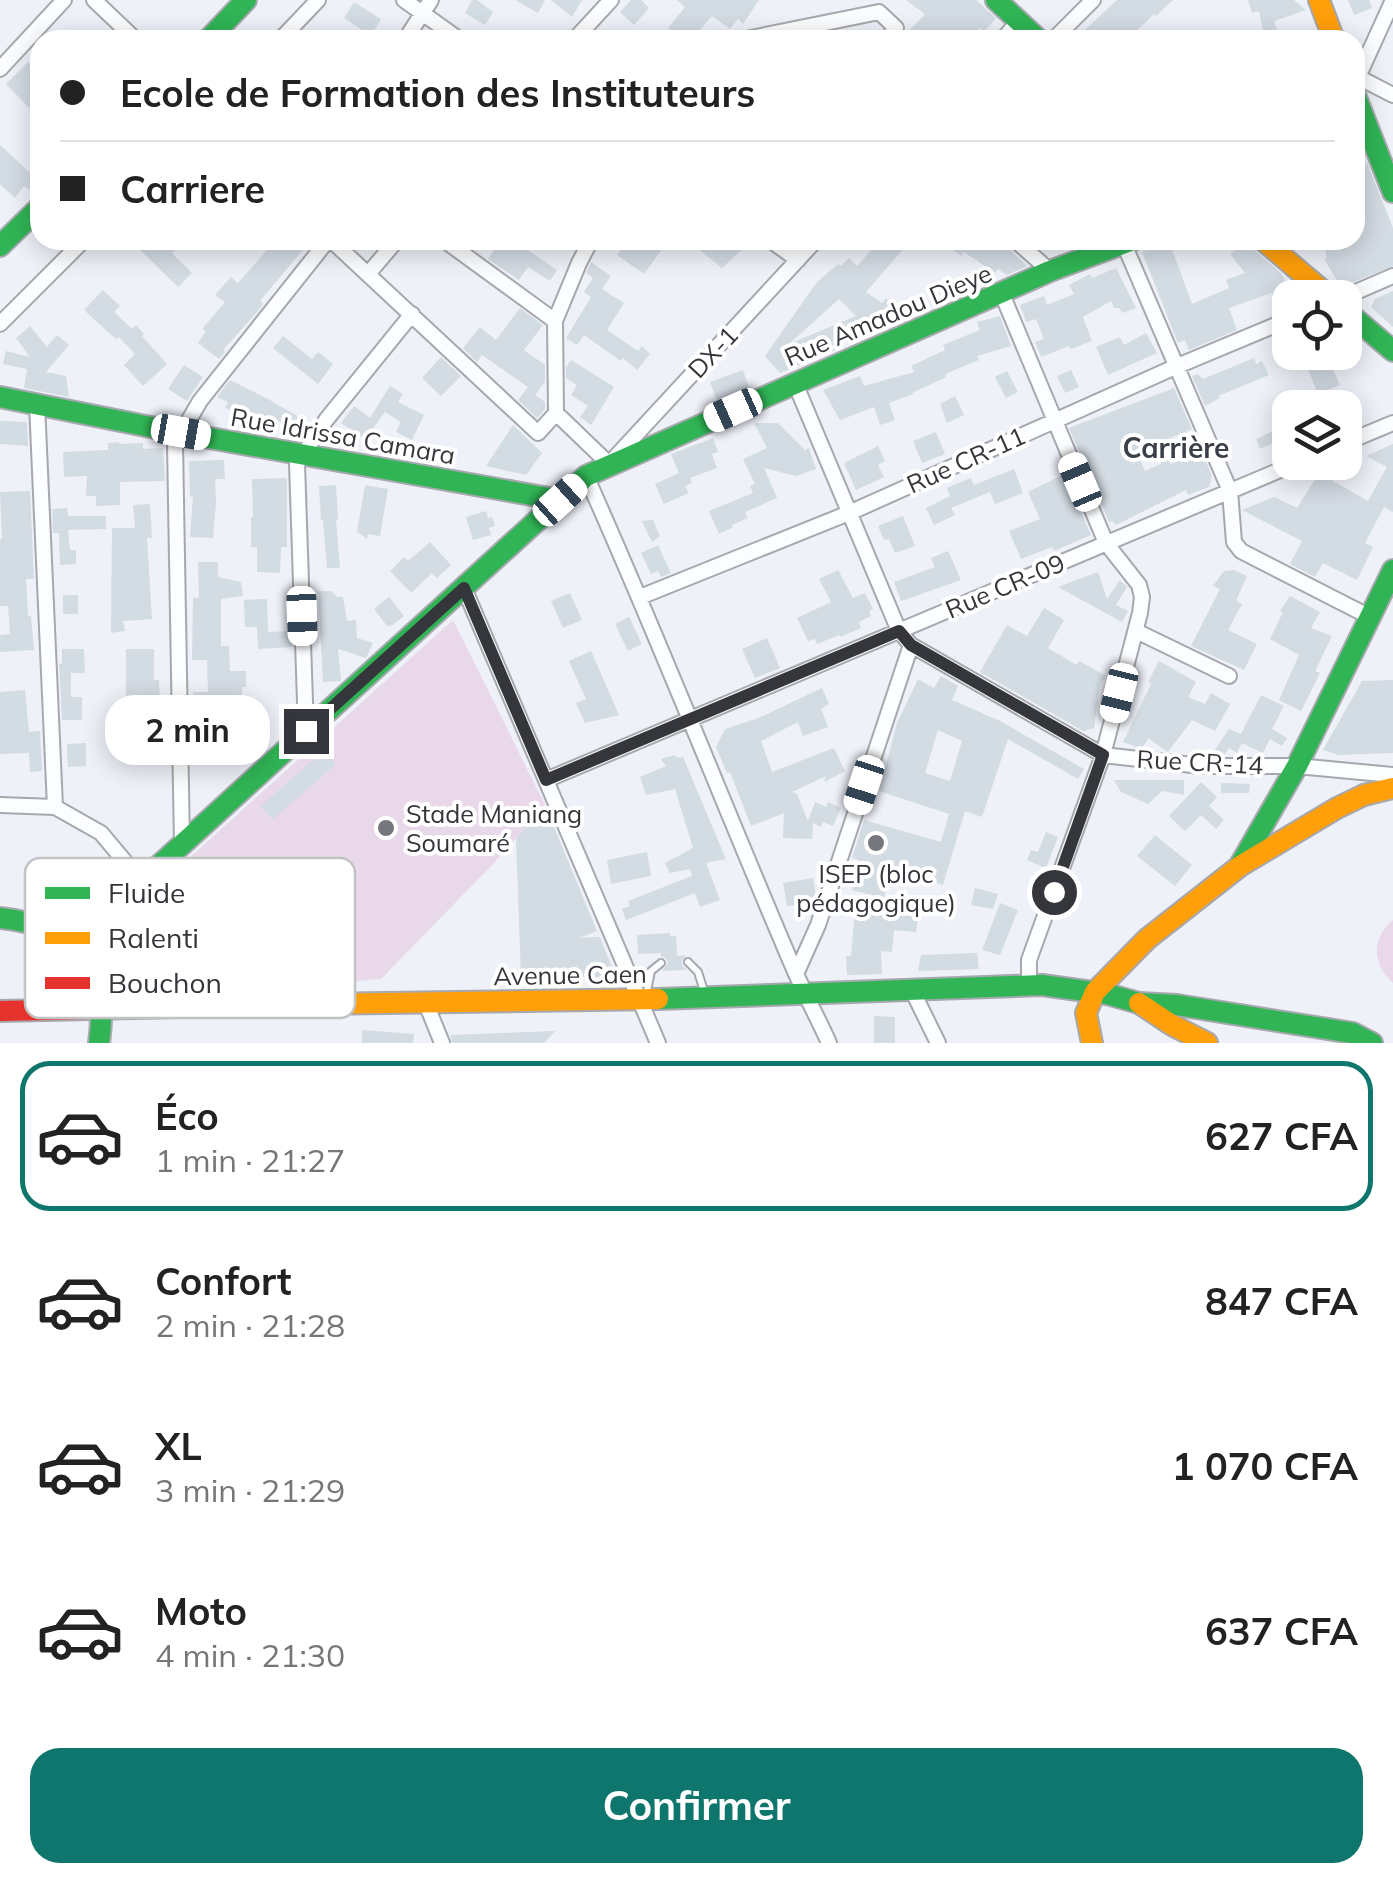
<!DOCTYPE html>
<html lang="fr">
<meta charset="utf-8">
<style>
:root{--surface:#fff;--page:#f6f6f6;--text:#222;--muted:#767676;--line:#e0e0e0;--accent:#0f766e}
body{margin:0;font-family:Mulish,sans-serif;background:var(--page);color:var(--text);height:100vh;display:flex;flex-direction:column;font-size:38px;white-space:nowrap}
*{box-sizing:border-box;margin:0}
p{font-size:32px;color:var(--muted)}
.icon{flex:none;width:55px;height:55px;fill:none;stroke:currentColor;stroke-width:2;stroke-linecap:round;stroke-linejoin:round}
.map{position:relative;height:1043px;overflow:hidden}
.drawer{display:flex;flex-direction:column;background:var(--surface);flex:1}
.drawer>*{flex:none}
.hud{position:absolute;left:30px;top:30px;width:1335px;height:220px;border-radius:30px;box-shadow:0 5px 25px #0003;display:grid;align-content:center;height:220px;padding:0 30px;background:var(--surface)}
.buttons{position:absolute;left:1272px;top:280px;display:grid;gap:20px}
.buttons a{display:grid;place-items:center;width:90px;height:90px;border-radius:20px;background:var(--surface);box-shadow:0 5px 25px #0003;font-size:50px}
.end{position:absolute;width:45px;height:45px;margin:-22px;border:12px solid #35363b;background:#fff;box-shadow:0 0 0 5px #fff}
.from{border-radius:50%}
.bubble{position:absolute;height:70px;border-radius:30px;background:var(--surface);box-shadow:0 5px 25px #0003;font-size:32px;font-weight:700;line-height:70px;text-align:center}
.car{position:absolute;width:30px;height:60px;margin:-30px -15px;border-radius:12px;box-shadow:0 0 8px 2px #0007;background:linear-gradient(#fff 24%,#345 0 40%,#fff 0 76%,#345 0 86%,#fff 0)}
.hud b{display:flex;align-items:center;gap:35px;height:95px;font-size:38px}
.hud b+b{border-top:2px solid var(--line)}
.hud i{width:25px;height:25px;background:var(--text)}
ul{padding:18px 0 0;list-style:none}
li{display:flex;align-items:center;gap:30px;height:150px;margin:0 20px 15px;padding:0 10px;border:5px solid transparent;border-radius:30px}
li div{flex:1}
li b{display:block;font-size:38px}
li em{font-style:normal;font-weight:700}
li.active{border-color:var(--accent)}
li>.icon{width:90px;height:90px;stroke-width:1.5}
.cta{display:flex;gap:20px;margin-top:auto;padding:20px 30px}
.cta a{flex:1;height:115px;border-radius:30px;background:var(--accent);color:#fff;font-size:40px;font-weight:700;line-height:115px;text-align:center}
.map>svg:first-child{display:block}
</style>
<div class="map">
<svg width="1393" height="1043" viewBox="0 0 1393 1043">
<rect width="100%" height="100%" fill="#eef1f8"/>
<path fill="#e8d8e9" d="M453,620L545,805L494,863L381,979L112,999L94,944Z
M1393,920V983C1372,964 1371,939 1393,920Z"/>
<path fill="#d3dbe3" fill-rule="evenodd" d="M472,0H477L493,12L485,25L465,13Z
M515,0H545L538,13Z
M551,0H582L572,17Z
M631,0H641L649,8L634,25L620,12Z
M677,0H759L743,24L738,19L730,29L712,16L691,40H683L668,28L685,7Z
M906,0H976L996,18L984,32L979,28L969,40H900L925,14Z
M1117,0H1173L1156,16L1154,14L1127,40H1074Z
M1248,0H1294L1306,10L1274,21L1281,40H1265L1259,11L1252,13Z
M1348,0H1369L1372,8L1354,15Z
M354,2L381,19L371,36L344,18Z
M28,62L40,74V119L6,84Z
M0,145L40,182L32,191L24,186L15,198L0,184Z
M1364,162L1367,163L1393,228V266L1341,287L1324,259L1327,258L1323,240H1355V165Z
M148,240H171L179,247L172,253L192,273L178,287L139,249Z
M271,240H311L260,301L263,304L259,310L223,350L225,352L219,359L198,343L206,331L202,329L225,302L215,295L231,277L238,283L267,250L264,248Z
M500,240L511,247L515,241L557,270L550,281L528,267L519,280L488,259Z
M628,240H651L663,248L644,274L617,255Z
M687,240H752L722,268Z
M880,240H911L866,292L882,303L886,298L900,308L886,328L869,335L861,329L841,342L840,348L780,373L765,356L817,282L838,264L841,266L849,258L857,266ZM839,299L856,316L789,344Z
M940,240H999L1027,266L1007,275L998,269L995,273L964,252L961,256Z
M1230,240H1243L1282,274L1289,291L1286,292L1287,296L1277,301L1271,293L1229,308L1237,330L1189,350L1185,340L1178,343L1142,252L1169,241L1192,304L1229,288L1226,280L1245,273L1230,254L1238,248Z
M591,262L611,276L602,289L624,303L607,330L638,351L642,346L650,354L637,370L623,358L621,361L584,335L577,345L566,338L591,297L584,292L593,278L586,273Z
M1116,268L1136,308L1122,313L1120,308H1114L1111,301L1083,317L1092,341L1071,349L1069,346L1041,357L1035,342L1044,339L1036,319L1026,322L1020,305L1044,296L1047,305L1074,294L1069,285L1090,274L1092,278Z
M103,290L120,306L114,312L132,329L136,325L144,334L142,336L167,364L143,386L124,365L135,354L119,337L116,339L84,310Z
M1393,291V327L1371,307L1375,299Z
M520,308L543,325L524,350L545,365V382L535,395L545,402V409L537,418L518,400L528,387L482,355L477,362L463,348L480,327L496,340Z
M1000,316L1011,346L977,356L979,360L945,374L946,377L912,393L913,394L889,403L895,420L880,425L874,407L840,420L823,390L860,376L864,386L914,372L911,366L945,350L943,345L980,330L977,322Z
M30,326L47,347L57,335L69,345L46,372L66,376L69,397L24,388L27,369L3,364L6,351L30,357L16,338Z
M1146,333L1157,353L1108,375L1096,347L1120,337L1124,345Z
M283,336L312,359L318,352L333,364L318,384L273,348Z
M1301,352H1325L1340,385L1318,394Z
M441,357L461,376L441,396L422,378Z
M1254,358L1256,364L1262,361L1269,375L1218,396L1220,398L1205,406L1192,376L1198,374L1203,379Z
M571,360L614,387L591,425L580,417L588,406L571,395L577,385L566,378V367Z
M184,365L203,377L187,401L168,389Z
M743,370L749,388L717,401L710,382Z
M1071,370L1079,387L1065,393L1057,376Z
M1007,371L1018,392L1006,398L995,377Z
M230,380L268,399L311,424L308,428L233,411L225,408L228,402L217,397Z
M390,386L403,394L398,402L424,415L412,440L396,432L401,422L385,412L365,439L341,423L354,406L370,418Z
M1174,388L1192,429L1137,452L1145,471L1161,464V447L1171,464L1202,452L1212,476L1209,487L1188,495L1186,490L1116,525L1112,521L1109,522L1069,428Z
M955,396L964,415L947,423L940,404Z
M1290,408V426L1281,431L1273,417Z
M0,421L27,422L28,446L0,444Z
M754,423H778L805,450L809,448L816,469L796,476L764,468L777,498L745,512L748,518L732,525L733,527L719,534L709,511L753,493L750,486L755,484L743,459L767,448Z
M513,425L542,453L526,475L486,466Z
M1276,430L1282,439L1260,449L1256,439Z
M936,432L945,454L922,463L913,441Z
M713,438L718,452L712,454L717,468L690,478L692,483L685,486L689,493L664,504L655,484L679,473L671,454Z
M119,442V444L143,443V449L163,448L165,481L120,482V505L96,506V496H86L87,476L64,477L63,452L108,450V443Z
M1393,444V512L1384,507L1365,543L1373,547L1357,580L1323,563L1315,577L1290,564L1302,541L1242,510L1274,497L1297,508L1319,473L1368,501L1387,467L1366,456Z
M878,446L885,461L878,465L884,477L856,490L844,463Z
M224,460L225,479H215L216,504L213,538L190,537L193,496L190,497L189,461Z
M1014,469L1023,493L995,504L990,492L951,508L955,515L934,525L926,508L950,496L947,488L971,478L974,485Z
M1064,474L1091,535L1054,551L1052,547L1021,559L1009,531L1040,519L1028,492Z
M287,478V547H281L280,573L257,572V547H251V517H253L252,479Z
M336,485L338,519L336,520L340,568H327L323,520H321L319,486Z
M365,485L388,489L380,536L368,534L367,539L357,532Z
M30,491L34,579H26L28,616H31L34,650L0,652V635L10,634L8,606H0V539H2L0,492Z
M150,504L152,538H147L152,619L123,621L125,631L111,633L112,528H135L133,505Z
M67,508L68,516H106V529L68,530L70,550H76V564L60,565L59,533H53L52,509Z
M486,511L488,518L492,517L495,526L489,528L491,535L473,540L466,517Z
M903,516L915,546L895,553L889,539L884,540L878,526Z
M653,520L660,536L652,542L642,521Z
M430,542L451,565L437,578L432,573L411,593L390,571L404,557L408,561Z
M658,545L671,573L661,577L658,571L651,574L641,553Z
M948,551L961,580L901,601L894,582L935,567L931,558Z
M198,562H218V577L241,582L243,596L221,599V646H229L230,671H246V687H242V738H194L193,692H208L207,660H192L193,598H199Z
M838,570L853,598L865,593L873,609L869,611L871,616L859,622L861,628L840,637L839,635L817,644L815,639L808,641L797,618L831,602L819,579Z
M1234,570L1247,576L1236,601L1242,604L1228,630L1257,644L1244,670L1191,646L1220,589L1213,586L1224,571Z
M1098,572L1107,599L1120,580L1127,587L1116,605L1128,611L1122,622L1058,587Z
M318,591H331L337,597H343L347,621L356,620L357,638L373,643L366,658L338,649L341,681L323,682Z
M570,593L582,620L563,628L551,601Z
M63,595H78V614H63Z
M1290,596L1320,612L1311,628L1332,636L1315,671L1320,673L1301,711L1279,700L1299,655L1270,639L1283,612L1280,611Z
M389,597L404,616L391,626H387L374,609Z
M267,599L268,632L292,631L293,647L258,649L257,627H245L244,600Z
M1044,608L1064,620L1048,648L1077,665L1079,661L1106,676L1100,685L1094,728L1083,731L980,672L1007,625L1027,636Z
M629,617L642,644L628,651L615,624Z
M767,638L780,668L755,678L742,649Z
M62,649H84L85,673H71V697H82V720H62L59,664H62Z
M126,649H154V680H159L160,705H168V730L126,729Z
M591,651L619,715L585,723L576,703L586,699L569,661Z
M1159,661L1196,682L1188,697L1205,704L1211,693L1230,704L1215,731L1192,720L1168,752L1148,738L1142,749L1123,742L1151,684L1148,682Z
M941,676L958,686L952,700L1000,721L1084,769L1078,779L1008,739L982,817L965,811L943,885L891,869L884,898L852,890L859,860L852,858L864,820L941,842L949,814L879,791L897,723L918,679L934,688ZM938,730L962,741L950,781L925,773Z
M1393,680V753L1338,755L1323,750L1362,681Z
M822,688L829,704L821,709L828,727L803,736L798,722L761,741L772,772L834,748L845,771L824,782L826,776L792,792L797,794L808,821L815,802L826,807L828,802L841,808L833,826L823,822L821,827L813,823L812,839L783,838L784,813L751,826L730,772L727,773L716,747L725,729L759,718Z
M25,690L29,732L40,731L42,771L30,772L29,753L0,754V692Z
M1261,695L1284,706L1272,729L1287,738L1282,746L1270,739L1263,753L1242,743L1237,753L1229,748L1224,755L1212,754L1229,729L1241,734Z
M86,743V766L68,767L67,744Z
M324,750L336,764L273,819L261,806Z
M674,755L679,758L683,757L726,859L706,863L720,900L700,907L695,893L626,920L622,909L630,906L628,901L692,876L690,869L670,873L665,863L693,848L675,789L646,795L640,777L666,766L661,759Z
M1114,780H1184V795L1162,791L1148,804L1121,792Z
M1201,782L1217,797L1209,806L1224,820L1216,829L1201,815L1185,831L1169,816Z
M1221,783L1250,784L1249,793H1221Z
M545,805L597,931L579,938L600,937L616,977L521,978L516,838Z
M1046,832L1058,837L1046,868L1027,860L1031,850L1038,852Z
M1155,835L1192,865L1175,886L1137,856Z
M647,852L651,876L611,884L607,860Z
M813,878L816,897L814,903L787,906L783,883Z
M975,888L998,894L993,909L971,905Z
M1000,903L1018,910L1000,955L982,950Z
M855,910L918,917L916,932L894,930L892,952L881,951L882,974L847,975L846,956H851Z
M670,933V936H676L677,956L686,955L681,963L686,970L662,971L668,963L666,958L661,956V953L638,954L637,935Z
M977,953L979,969L918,971L921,955Z
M874,1016L895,1017V1043H874Z
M362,1030L414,1034L413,1043H362Z
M555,1031L544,1043H452L451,1037V1035Z"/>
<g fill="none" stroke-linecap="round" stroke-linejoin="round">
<defs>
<path id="lane" d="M688,962L698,972L704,991
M647,991L651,971L661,963"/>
<path id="street" d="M94,0L136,40
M404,0L460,40
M280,40L318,0
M405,40L431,0
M574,40L611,0
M741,40L879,12L896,28L886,40
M1002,40L1019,21
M1053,40L1093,0
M0,69L64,0
M1358,77L1393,0
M1358,77L1393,95
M331,240L538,433L556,413L555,321L444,240
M770,240L798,260
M1015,240L1050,271
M1124,244L1230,491L1234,542L1241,551L1370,617
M368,274L397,240
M1002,294L1106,543L1139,585L1142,597L1140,613L1103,755L1029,960V985
M1342,298L1393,276
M555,321L579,263L591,240
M0,324L84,240
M795,383L899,631L911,645L1103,755L1201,766H1297L1393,775
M37,404L55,807
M556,413L609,464L816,240
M1345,443L1393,423
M586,476C659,638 723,804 793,967C804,993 818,1018 829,1043
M464,588L658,1043
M640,597L849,513L1175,367L1290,319
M1136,631L1229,676
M306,731L297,464L326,420L412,314
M546,780L1299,462
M0,805L55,807L101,833L142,882
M182,845L175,444L200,401L328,240
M796,974L818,925L911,645
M911,988L938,1043
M425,1001L442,1043"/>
<path id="fast" d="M996,0L1039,40
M208,40L246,0
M1355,95L1393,192
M0,246L40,207
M1345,310L1393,351
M0,397L181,433L560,500
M1240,865L1297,766L1393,570
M0,918C77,926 110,966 99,1043
M73,944L586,476L1050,271L1133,240
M658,999L1042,985L1107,994L1139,1003L1177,1005L1353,1033L1372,1043"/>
<path id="slow" d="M1319,0L1334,40
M1263,240L1331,298
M1139,1003L1172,1025L1207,1043
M315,1004L658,999
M1092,1043L1086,1013L1095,992L1147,939L1240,866L1337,808L1364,795L1393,788"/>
<path id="jam" d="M0,1011L315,1004"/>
</defs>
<use href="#lane" stroke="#a6a8ad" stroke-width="10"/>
<use href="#street" stroke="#a6a8ad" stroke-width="18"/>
<use href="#fast" stroke="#a6a8ad" stroke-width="24"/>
<use href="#slow" stroke="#a6a8ad" stroke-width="24"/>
<use href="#jam" stroke="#a6a8ad" stroke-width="24"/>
<use href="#lane" stroke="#fcfdfe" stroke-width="6"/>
<use href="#street" stroke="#fcfdfe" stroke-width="14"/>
<use href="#fast" stroke="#30b455" stroke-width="20"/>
<use href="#slow" stroke="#ff9f0a" stroke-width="20"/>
<use href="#jam" stroke="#e5322d" stroke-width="20"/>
</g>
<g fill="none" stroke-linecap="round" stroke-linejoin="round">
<path stroke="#35363b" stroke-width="12" d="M306,731L464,588L546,780L899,631L911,645L1103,755L1054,892"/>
</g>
<g fill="#76777d" stroke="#fff" stroke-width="4">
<circle cx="386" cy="828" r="10"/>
<circle cx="876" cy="843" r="10"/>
</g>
<g text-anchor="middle" stroke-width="8" stroke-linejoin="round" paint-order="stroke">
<g font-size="25" fill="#35363b" stroke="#fff">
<text transform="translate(888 315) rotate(-23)" y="9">Rue Amadou Dieye</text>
<text transform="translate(713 352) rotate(-47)" y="9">DX-1</text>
<text transform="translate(343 436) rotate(10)" y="9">Rue Idrissa Camara</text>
<text transform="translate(966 460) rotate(-24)" y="9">Rue CR-11</text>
<text transform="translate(1005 586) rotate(-23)" y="9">Rue CR-09</text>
<text transform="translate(1200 762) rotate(3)" y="9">Rue CR-14</text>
<text transform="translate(570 975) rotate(-1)" y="9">Avenue Caen</text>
</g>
<g font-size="25" fill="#35363b" stroke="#fff" text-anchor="start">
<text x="406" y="823">Stade Maniang<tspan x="406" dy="29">Soumaré</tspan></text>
<text x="876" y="883" text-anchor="middle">ISEP (bloc<tspan x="876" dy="29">pédagogique)</tspan></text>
</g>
<g font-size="28" font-weight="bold" fill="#3a3e47" stroke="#fff">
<text x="1176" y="458">Carrière</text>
</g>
</g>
<rect x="25" y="858" width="330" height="160" rx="15" fill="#fff" stroke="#c2c3c4" stroke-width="2.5"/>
<rect x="45" y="887" width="45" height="12" fill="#30b455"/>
<rect x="45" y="932" width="45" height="12" fill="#ff9f0a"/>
<rect x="45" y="977" width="45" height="12" fill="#e5322d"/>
<g font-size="28" fill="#35363b">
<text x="108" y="903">Fluide</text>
<text x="108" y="948">Ralenti</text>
<text x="108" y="993">Bouchon</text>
</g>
</svg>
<div class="buttons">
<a><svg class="icon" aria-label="locate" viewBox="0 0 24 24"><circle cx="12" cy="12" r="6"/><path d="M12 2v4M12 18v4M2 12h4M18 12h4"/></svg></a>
<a><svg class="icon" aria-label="layers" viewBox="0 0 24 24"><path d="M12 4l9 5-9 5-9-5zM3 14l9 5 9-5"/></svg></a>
</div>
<i class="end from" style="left:1054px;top:892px"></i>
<i class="end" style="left:306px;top:731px"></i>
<div class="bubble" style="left:105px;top:695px;width:165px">2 min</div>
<i class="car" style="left:733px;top:410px;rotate:246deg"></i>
<i class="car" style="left:181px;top:432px;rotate:100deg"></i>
<i class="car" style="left:1080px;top:482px;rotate:337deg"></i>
<i class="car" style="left:560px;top:500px;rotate:48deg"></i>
<i class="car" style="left:302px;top:616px;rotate:178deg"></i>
<i class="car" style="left:1119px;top:693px;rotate:194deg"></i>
<i class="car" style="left:864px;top:785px;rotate:198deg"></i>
<div class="hud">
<b><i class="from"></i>Ecole de Formation des Instituteurs</b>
<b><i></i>Carriere</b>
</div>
</div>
<section class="drawer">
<ul>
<li class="active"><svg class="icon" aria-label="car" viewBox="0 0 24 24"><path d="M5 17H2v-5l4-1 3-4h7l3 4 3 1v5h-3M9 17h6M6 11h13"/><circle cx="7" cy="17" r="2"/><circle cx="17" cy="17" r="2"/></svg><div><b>Éco</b><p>1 min · 21:27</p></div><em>627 CFA</em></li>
<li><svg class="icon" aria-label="car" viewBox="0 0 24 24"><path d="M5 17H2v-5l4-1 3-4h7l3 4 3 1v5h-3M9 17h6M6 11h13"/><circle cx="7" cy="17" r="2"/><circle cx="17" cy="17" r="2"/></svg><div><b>Confort</b><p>2 min · 21:28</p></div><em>847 CFA</em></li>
<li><svg class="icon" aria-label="car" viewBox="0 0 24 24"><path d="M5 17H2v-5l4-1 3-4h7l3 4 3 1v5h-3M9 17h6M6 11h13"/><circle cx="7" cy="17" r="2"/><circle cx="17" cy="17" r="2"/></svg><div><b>XL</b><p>3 min · 21:29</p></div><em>1 070 CFA</em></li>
<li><svg class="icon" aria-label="car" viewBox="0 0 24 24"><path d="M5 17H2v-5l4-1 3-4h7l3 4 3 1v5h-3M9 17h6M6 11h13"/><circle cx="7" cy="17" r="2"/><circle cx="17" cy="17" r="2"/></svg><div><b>Moto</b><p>4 min · 21:30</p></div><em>637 CFA</em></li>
</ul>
<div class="cta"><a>Confirmer</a></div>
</section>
